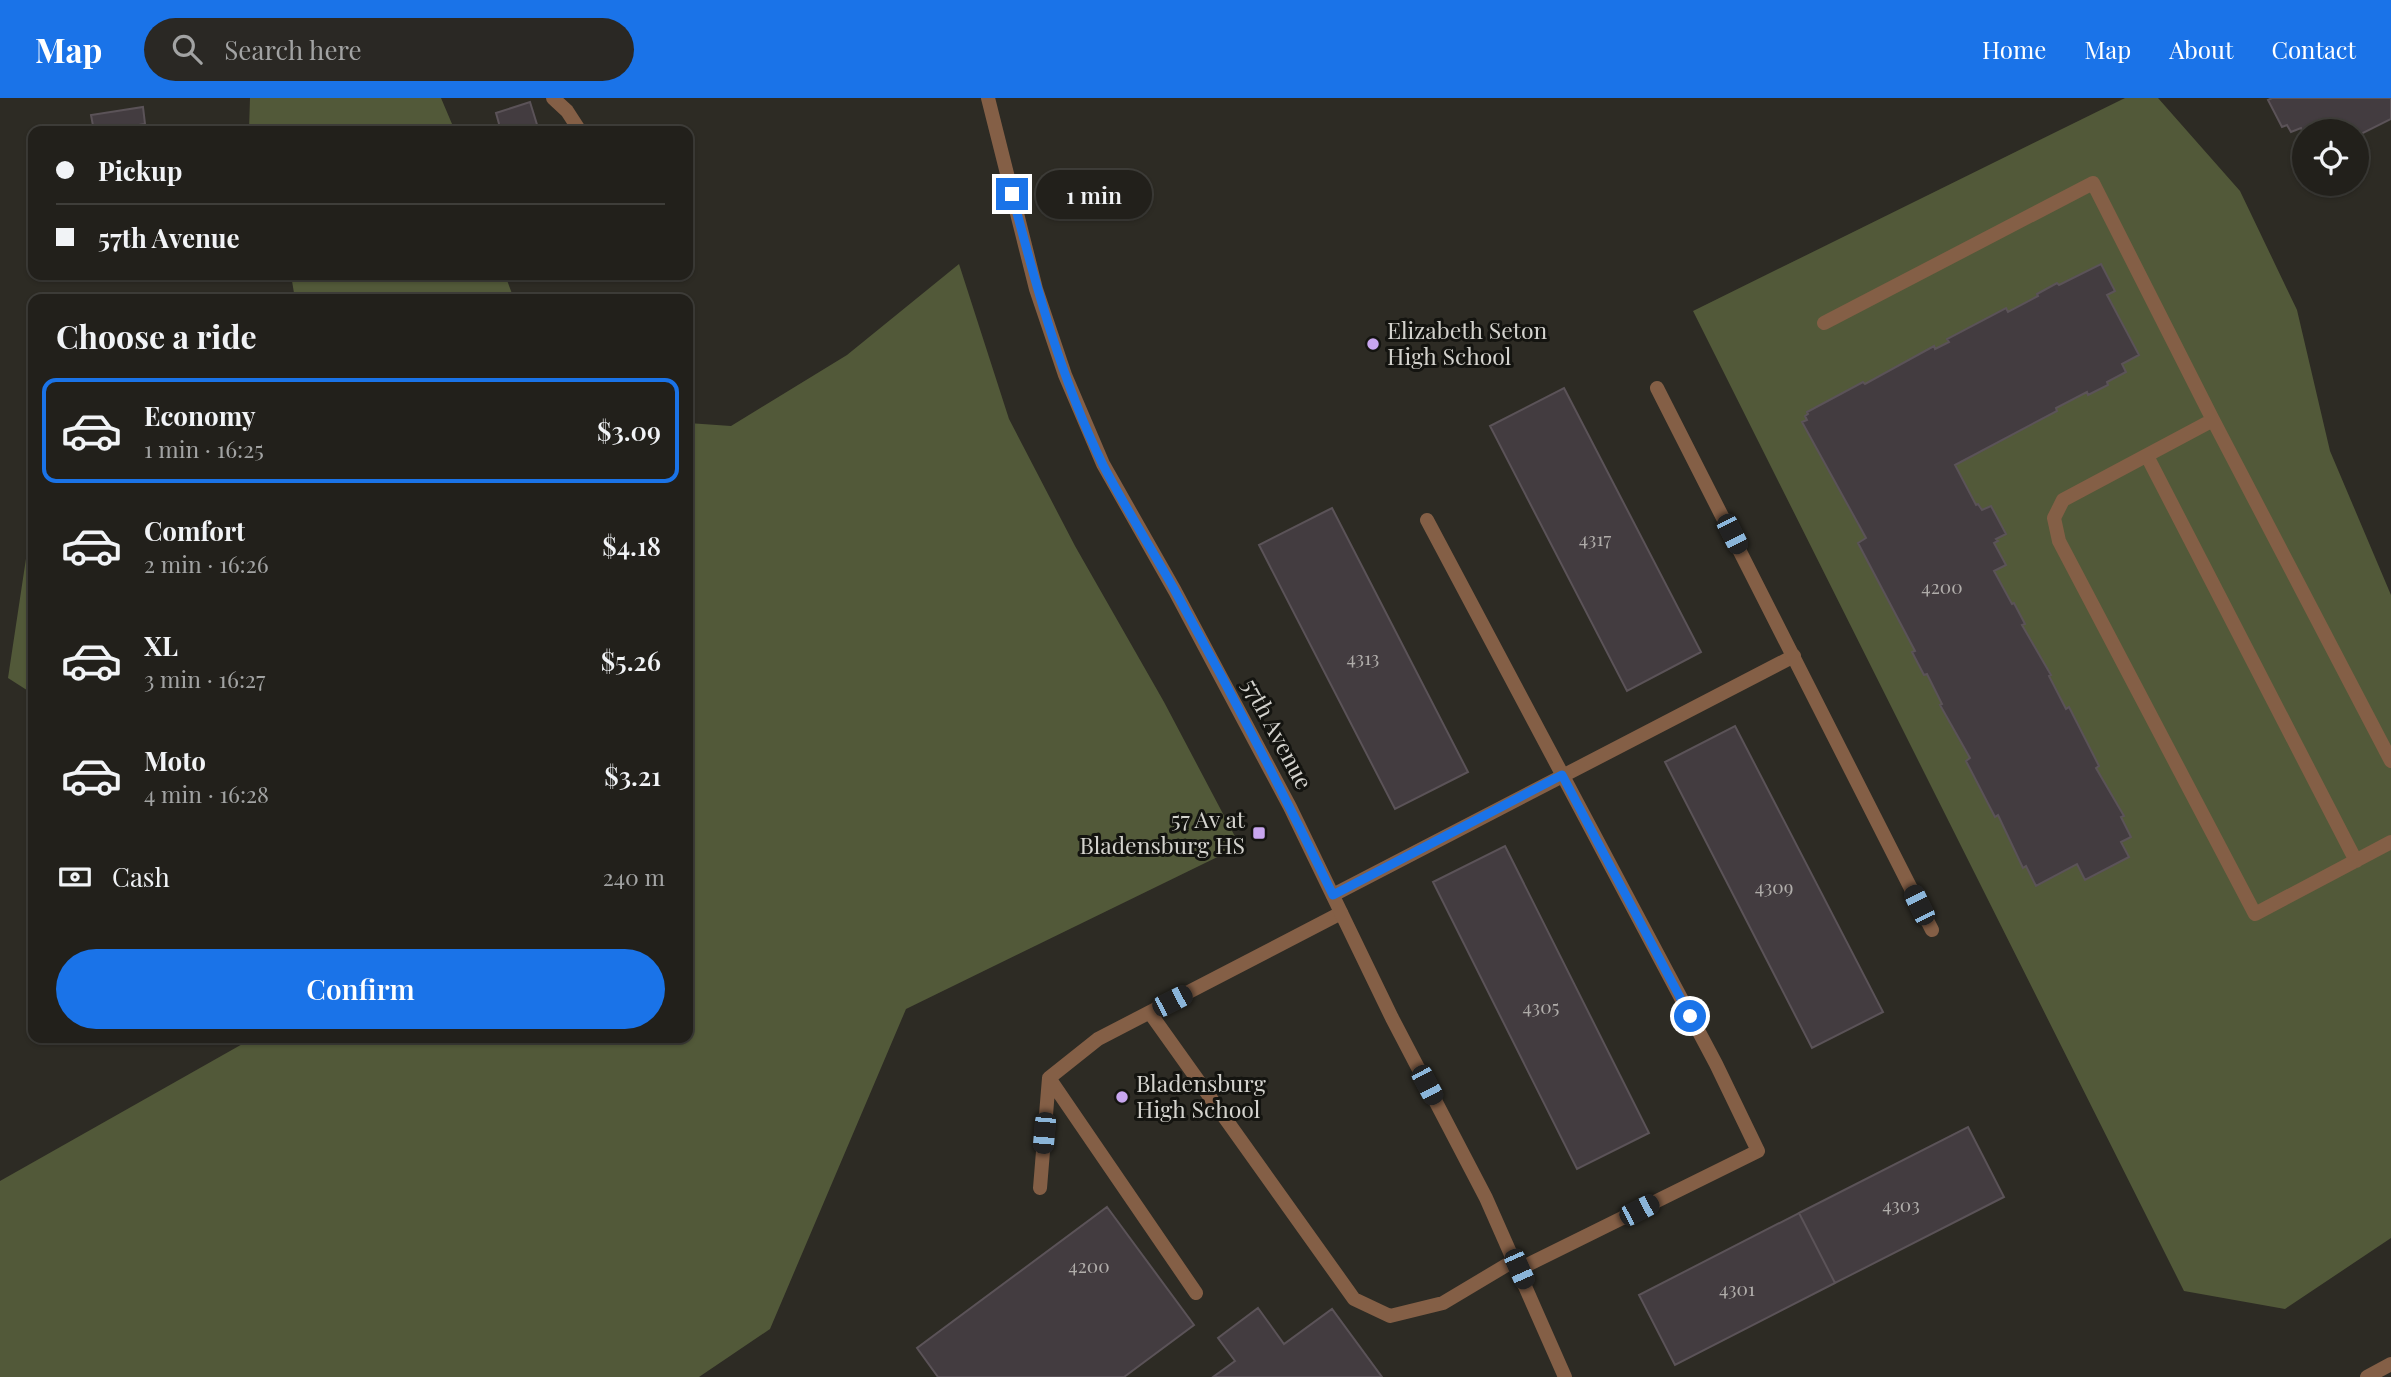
<!DOCTYPE html>
<meta charset="utf-8">
<style>
:root{--surface:#22201b;--page:#2a2824;--text:#f1f3f6;--muted:#a2a3a3;--line:#3f3e3a;--accent:#1a73e8}
body{margin:0;font-family:"Playfair Display",serif;background:var(--page);color:var(--text);height:100vh;display:flex;flex-direction:column;font-size:26px;white-space:nowrap}
*{box-sizing:border-box;margin:0}
p{font-size:23px;color:var(--muted)}
.icon{flex:none;width:38px;height:38px;fill:none;stroke:currentColor;stroke-width:2;stroke-linecap:round;stroke-linejoin:round}
.map{position:relative;flex:1;overflow:hidden}
.drawer{position:absolute;left:28px;top:196px;width:665px;height:749px;display:flex;flex-direction:column;background:var(--surface);border-radius:14px;box-shadow:0 2px 5px #0004,0 0 0 2px var(--line)}
.drawer>*{flex:none}
.banner{position:absolute;left:28px;top:28px;width:665px;height:154px;border-radius:14px;box-shadow:0 2px 5px #0004,0 0 0 2px var(--line);display:grid;align-content:center;height:154px;padding:0 28px;background:var(--surface)}
.controls{position:absolute;left:2292px;top:21px;display:grid;gap:14px}
.controls a{display:grid;place-items:center;width:77px;height:77px;border-radius:50%;background:var(--surface);box-shadow:0 2px 5px #0004,0 0 0 2px var(--line);font-size:35px}
.end{position:absolute;width:32px;height:32px;margin:-16px;border:9px solid #1a73e8;background:#fff;box-shadow:0 0 0 4px #fff}
.from{border-radius:50%}
.bubble{position:absolute;height:49px;border-radius:24px;background:var(--surface);box-shadow:0 2px 5px #0004,0 0 0 2px var(--line);font-size:23px;font-weight:600;line-height:49px;text-align:center}
.car{position:absolute;width:21px;height:42px;margin:-21px -10px;border-radius:9px;box-shadow:0 0 5px 2px #0007;background:linear-gradient(#222 24%,#8ab4d8 0 40%,#222 0 76%,#8ab4d8 0 86%,#222 0)}
.banner b{display:flex;align-items:center;gap:24px;height:66px;font-size:26px}
.banner b+b{border-top:2px solid var(--line)}
.banner i{width:18px;height:18px;background:var(--text)}
ul{padding:0;list-style:none}
li{display:flex;align-items:center;gap:21px;height:105px;margin:0 14px 10px;padding:0 14px;border:4px solid transparent;border-radius:14px}
li div{flex:1}
li b{display:block;font-size:26px}
li em{font-style:normal;font-weight:600}
li.active{border-color:var(--accent)}
li>.icon{width:63px;height:63px;stroke-width:1.5}
h2{padding:0 28px;font-size:32px;line-height:84px}
.pay{display:flex;align-items:center;gap:18px;height:77px;padding:0 28px;font-size:26px}
.pay p{margin-inline-start:auto}
.primary-button{display:flex;gap:14px;margin-top:auto;padding:14px 28px}
.primary-button a{flex:1;height:80px;border-radius:42px;background:var(--accent);color:#fff;font-size:28px;font-weight:600;line-height:80px;text-align:center}
header{display:flex;align-items:center;gap:42px;box-sizing:border-box;height:98px;padding:0 35px;background:var(--accent);color:#fff}
header strong{font-size:33px}
nav{display:flex;gap:38px;margin-inline-start:auto;font-size:24px}
.search{width:490px;height:63px;background:var(--page);display:flex;align-items:center;gap:18px;box-sizing:border-box;padding:0 24px;border-radius:38px;color:var(--muted);font-size:26px}
.map>svg:first-child{display:block}
</style>
<header>
<strong>Map</strong>
<div class="search"><svg class="icon" aria-label="search" viewBox="0 0 24 24"><circle cx="10" cy="10" r="6"/><path d="M15 15l6 6"/></svg>Search here</div>
<nav><a>Home</a><a>Map</a><a>About</a><a>Contact</a></nav>
</header>
<div class="map">
<svg width="2391" height="1279" viewBox="0 0 2391 1279">
<rect width="100%" height="100%" fill="#2d2b24"/>
<path fill="#525939" d="M250,0H441L455,33H249Z
M2125,0H2158L2240,93L2297,212L2330,353L2391,497V1140L2285,1211L2184,1193L1693,213Z
M959,166L1009,321L1075,448L1164,604L1240,748L906,911L770,1231L699,1279H0V1083L253,940H688V325L731,328L847,257Z
M291,177H505L514,201H295Z
M33,414V596L8,580Z"/>
<path fill="#433c40" stroke="#5b5358" stroke-width="2" d="M2272,0H2391V21L2357,38V33H2305V37L2301,30L2291,34L2287,27L2282,29L2268,2Z
M530,4L539,33H501L496,15Z
M143,9L145,26L138,27L139,33H94L91,17Z
M2101,166L2115,193L2107,197L2139,257L2122,266L2126,274L2107,284L2108,287L2088,297L2087,294L2056,310L2057,313L1955,367L1976,407L1978,406L1982,412L1991,408L2006,436L1996,441L1998,443L1994,445L2006,467L1994,473L2012,506L2014,505L2025,526L2022,527L2051,577L2049,578L2066,611L2069,609L2099,668L2096,670L2124,718L2121,719L2131,739L2121,744L2129,759L2085,782L2077,766L2036,788L2026,768L2023,770L1998,717L1995,719L1966,663L1970,660L1940,607L1942,606L1927,576L1924,577L1912,554L1915,553L1858,445L1866,440L1802,324L1807,322L1805,318L1808,316L1807,314L1863,284L1865,286L1934,248L1935,251L1949,244L1947,241L2006,210L2008,214L2038,198L2037,196L2057,185L2059,187Z
M87,177H138V179H87Z
M1564,290L1701,554L1627,593L1490,328Z
M1332,410L1468,674L1395,711L1259,447Z
M1735,628L1883,914L1812,950L1665,664Z
M1505,748L1649,1035L1577,1071L1433,784Z
M1968,1029L2004,1099L1835,1185L1799,1115Z
M1107,1109L1194,1227L1124,1279H938L917,1250Z
M1799,1115L1835,1185L1675,1267L1639,1197Z
M1258,1210L1284,1246L1332,1211L1382,1279H1213L1235,1263L1218,1240Z"/>
<g fill="none" stroke-linecap="round" stroke-linejoin="round">
<path stroke="#845f46" stroke-width="14" d="M553,0L567,13L580,33
M1824,225L2093,85L2213,322L2391,663
M2213,322L2063,402L2054,420L2059,443L2255,816L2391,744
M2147,358L2356,763
M1333,797L1794,558
M1150,915L1354,1201L1390,1218L1443,1205L1515,1162
M1049,980L1196,1195
M1040,1090L1049,980L1098,941L1341,815"/>
<path stroke="#845f46" stroke-width="14" d="M1657,290L1932,832
M1427,422L1716,966L1758,1053L1519,1171
M2367,1279L2391,1266"/>
<path stroke="#845f46" stroke-width="14" d="M988,0L1036,191L1065,277L1103,366L1175,493L1290,709L1392,920L1486,1100L1565,1279"/>
</g>
<g fill="none" stroke-linecap="round" stroke-linejoin="round">
<path stroke="#1a73e8" stroke-width="9" d="M1012,96C1036,188 1061,281 1103,367C1125,409 1151,450 1174,491C1230,592 1283,694 1333,797L1562,677L1690,918"/>
</g>
<g fill="#c8a6ef" stroke="#141410" stroke-width="2.5">
<circle cx="1373" cy="246" r="7"/>
<rect x="1252" y="728" width="14" height="14" rx="3.5"/>
<circle cx="1122" cy="999" r="7"/>
</g>
<g text-anchor="middle" stroke-width="6" stroke-linejoin="round" paint-order="stroke">
<g font-size="19" fill="#b0adaa">
<text x="1595" y="448">4317</text>
<text x="1942" y="496">4200</text>
<text x="1363" y="567">4313</text>
<text x="1774" y="796">4309</text>
<text x="1541" y="916">4305</text>
<text x="1901" y="1114">4303</text>
<text x="1089" y="1175">4200</text>
<text x="1737" y="1198">4301</text>
</g>
<g font-size="23" fill="#d4d3ce" stroke="#141410" text-anchor="start">
<text x="1387" y="241">Elizabeth Seton<tspan x="1387" dy="26">High School</tspan></text>
<text x="1245" y="730" text-anchor="end">57 Av at<tspan x="1245" dy="26">Bladensburg HS</tspan></text>
<text x="1136" y="994">Bladensburg<tspan x="1136" dy="26">High School</tspan></text>
</g>
<g font-size="23" fill="#d4d3ce" stroke="#141410">
<text transform="translate(1277 636) rotate(62)" y="8">57th Avenue</text>
</g>
</g>
</svg>
<div class="controls">
<a><svg class="icon" aria-label="locate" viewBox="0 0 24 24"><circle cx="12" cy="12" r="6"/><path d="M12 2v4M12 18v4M2 12h4M18 12h4"/></svg></a>
</div>
<i class="end from" style="left:1690px;top:918px"></i>
<i class="end" style="left:1012px;top:96px"></i>
<div class="bubble" style="left:1036px;top:72px;width:116px">1 min</div>
<i class="car" style="left:1732px;top:436px;rotate:153deg"></i>
<i class="car" style="left:1919px;top:807px;rotate:334deg"></i>
<i class="car" style="left:1172px;top:903px;rotate:63deg"></i>
<i class="car" style="left:1427px;top:987px;rotate:152deg"></i>
<i class="car" style="left:1044px;top:1035px;rotate:185deg"></i>
<i class="car" style="left:1639px;top:1112px;rotate:63deg"></i>
<i class="car" style="left:1519px;top:1171px;rotate:156deg"></i>
<div class="banner">
<b><i class="from"></i>Pickup</b>
<b><i></i>57th Avenue</b>
</div>
<section class="drawer">
<h2>Choose a ride</h2>
<ul>
<li class="active"><svg class="icon" aria-label="car" viewBox="0 0 24 24"><path d="M5 17H2v-5l4-1 3-4h7l3 4 3 1v5h-3M9 17h6M6 11h13"/><circle cx="7" cy="17" r="2"/><circle cx="17" cy="17" r="2"/></svg><div><b>Economy</b><p>1 min · 16:25</p></div><em>$3.09</em></li>
<li><svg class="icon" aria-label="car" viewBox="0 0 24 24"><path d="M5 17H2v-5l4-1 3-4h7l3 4 3 1v5h-3M9 17h6M6 11h13"/><circle cx="7" cy="17" r="2"/><circle cx="17" cy="17" r="2"/></svg><div><b>Comfort</b><p>2 min · 16:26</p></div><em>$4.18</em></li>
<li><svg class="icon" aria-label="car" viewBox="0 0 24 24"><path d="M5 17H2v-5l4-1 3-4h7l3 4 3 1v5h-3M9 17h6M6 11h13"/><circle cx="7" cy="17" r="2"/><circle cx="17" cy="17" r="2"/></svg><div><b>XL</b><p>3 min · 16:27</p></div><em>$5.26</em></li>
<li><svg class="icon" aria-label="car" viewBox="0 0 24 24"><path d="M5 17H2v-5l4-1 3-4h7l3 4 3 1v5h-3M9 17h6M6 11h13"/><circle cx="7" cy="17" r="2"/><circle cx="17" cy="17" r="2"/></svg><div><b>Moto</b><p>4 min · 16:28</p></div><em>$3.21</em></li>
</ul>
<div class="pay"><svg class="icon" aria-label="cash" viewBox="0 0 24 24"><path d="M3 7h18v10H3z"/><circle cx="12" cy="12" r="2"/></svg>Cash<p>240 m</p></div>
<div class="primary-button"><a>Confirm</a></div>
</section>
</div>
